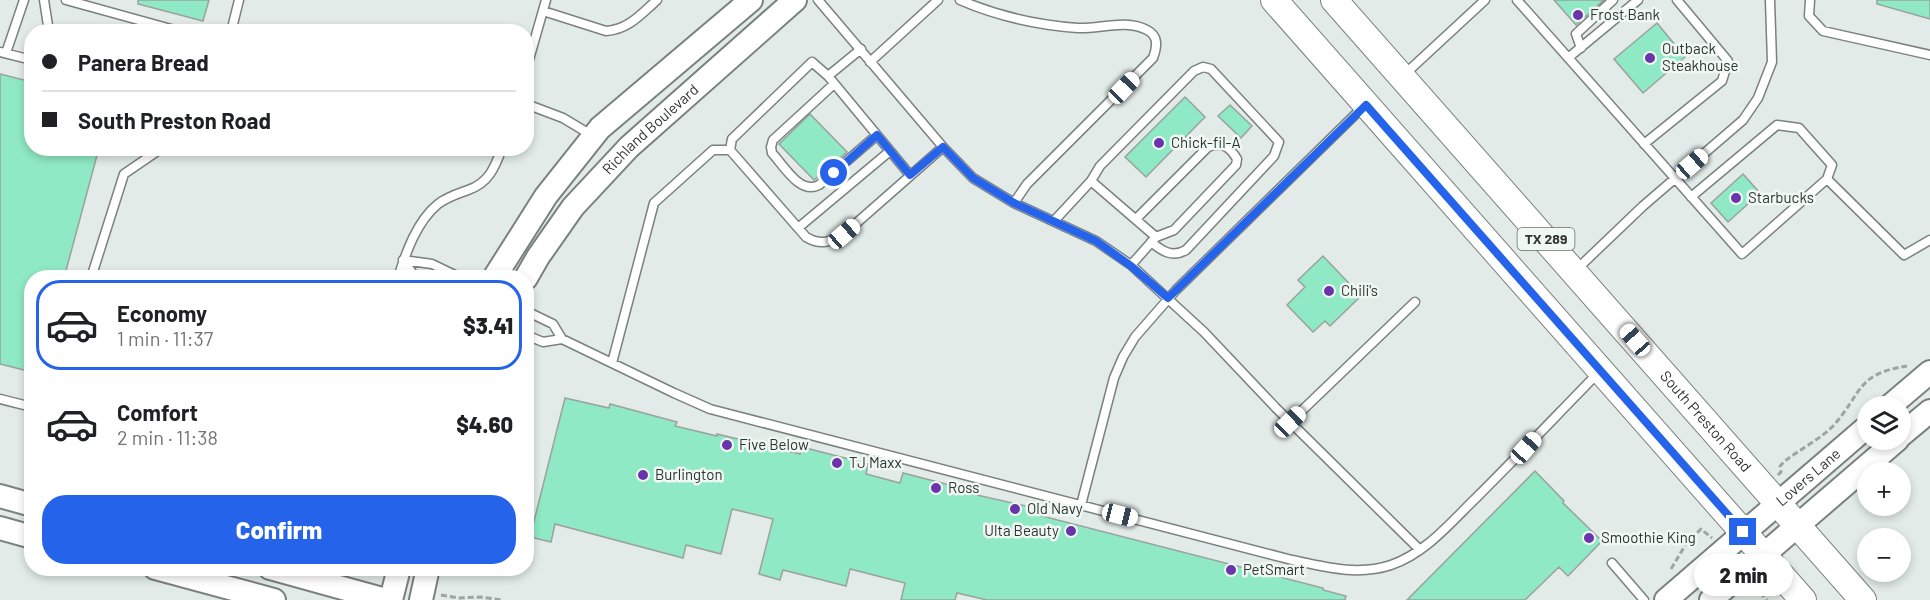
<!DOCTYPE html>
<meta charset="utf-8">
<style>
:root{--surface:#fff;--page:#f6f6f6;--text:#202124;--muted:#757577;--line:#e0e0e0;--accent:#2563eb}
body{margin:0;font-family:Barlow,sans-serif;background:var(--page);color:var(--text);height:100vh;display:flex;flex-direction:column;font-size:22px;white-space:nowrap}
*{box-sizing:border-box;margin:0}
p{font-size:20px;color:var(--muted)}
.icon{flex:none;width:33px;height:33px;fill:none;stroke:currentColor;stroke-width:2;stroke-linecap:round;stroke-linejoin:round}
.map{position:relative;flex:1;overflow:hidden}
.drawer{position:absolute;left:24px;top:270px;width:510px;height:306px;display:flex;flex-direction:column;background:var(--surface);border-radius:24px;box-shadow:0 3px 9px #0003}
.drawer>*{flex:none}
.top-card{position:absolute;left:24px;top:24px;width:510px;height:132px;border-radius:24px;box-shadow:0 3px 9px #0003;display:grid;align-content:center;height:132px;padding:0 18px;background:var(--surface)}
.controls{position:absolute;left:1857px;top:396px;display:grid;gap:12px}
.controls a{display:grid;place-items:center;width:54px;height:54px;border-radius:50%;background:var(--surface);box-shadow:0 3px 9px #0003;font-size:30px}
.end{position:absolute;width:27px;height:27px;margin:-14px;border:8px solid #2563eb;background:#fff;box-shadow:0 0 0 3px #fff}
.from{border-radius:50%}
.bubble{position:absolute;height:42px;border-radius:21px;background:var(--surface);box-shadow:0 3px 9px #0003;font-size:20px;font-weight:800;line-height:42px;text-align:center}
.car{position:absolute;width:18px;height:36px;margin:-18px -9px;border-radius:8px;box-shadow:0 0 4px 2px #0007;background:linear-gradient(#fff 24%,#345 0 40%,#fff 0 76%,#345 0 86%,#fff 0)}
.top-card b{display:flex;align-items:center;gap:21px;height:57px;font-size:22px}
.top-card b+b{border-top:2px solid var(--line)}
.top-card i{width:15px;height:15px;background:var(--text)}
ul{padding:10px 0 0;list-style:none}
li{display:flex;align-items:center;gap:18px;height:90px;margin:0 12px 9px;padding:0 6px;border:3px solid transparent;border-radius:24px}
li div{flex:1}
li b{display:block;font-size:22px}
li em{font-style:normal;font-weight:800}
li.selected{border-color:var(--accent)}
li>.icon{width:54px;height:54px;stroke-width:1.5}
.primary-button{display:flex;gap:12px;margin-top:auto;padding:12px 18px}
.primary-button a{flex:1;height:69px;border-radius:24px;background:var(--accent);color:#fff;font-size:24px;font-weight:800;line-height:69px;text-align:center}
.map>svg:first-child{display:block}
</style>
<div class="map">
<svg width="1930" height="600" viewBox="0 0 1930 600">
<rect width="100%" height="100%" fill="#e2ebe7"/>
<path fill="#8fe9c4" stroke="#9aa29e" stroke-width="1.5" d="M138,0H209L203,21L138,4Z
M1554,0H1604L1576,25Z
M1877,0H1930V19L1877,4Z
M1657,23L1685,57L1643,93L1614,59Z
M0,74L32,82V148H99L64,278H32V372L0,364Z
M1185,97L1205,117L1146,177L1125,157Z
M1230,105L1252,126L1241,138L1218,116Z
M810,114L847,152L814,180L779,144Z
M1743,174L1760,193L1728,222L1711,203Z
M1323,256L1361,296L1330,326L1325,321L1313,332L1287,305L1305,287L1298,280Z
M565,398L609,408L610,404L677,422L675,426L717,436V434L800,454L802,447L868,464L866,474L900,483L903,473L969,490L968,493L1039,509L1038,515L1323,588V590L1346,596L1345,600H987L957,593L955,600H901L905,583L850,569L846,586L783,570L780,580L759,574L773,519L732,509L721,554L686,545L683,558L555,524L551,542L530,537Z
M1535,471L1564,501L1563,503L1602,541L1568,576L1559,567L1525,600H1407Z"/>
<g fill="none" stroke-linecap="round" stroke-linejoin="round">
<defs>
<path id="lane" d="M44,0L49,32
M66,0L182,32
M818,0L943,147L973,178L1014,203L1096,241L1131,265L1204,332L1276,408L1420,550
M960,0C997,16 1037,25 1078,28C1100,29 1126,19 1147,30C1159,36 1157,47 1153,58L1027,184L1014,203
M1517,0L1742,254L1827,179L1904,255L1930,240
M1810,0L1809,16L1823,31L1930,55
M543,11L606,31C628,30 641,14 657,0
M231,32L239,0
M1581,48L1576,34L1613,0
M861,49L828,76L910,175
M0,52L32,60
M6,53L24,0
M1568,58L1638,0
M870,62L938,0
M526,70L546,0
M1405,74L1485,0
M834,84L773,140L771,147L772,153C784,166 800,195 819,185L877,135
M526,104L563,118L593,136
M1644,144L1722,81L1728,61L1677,0
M730,150L732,139L812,62L828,76
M1091,181L1100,166L1194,71L1203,67L1211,69L1279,142L1274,156L1186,250C1172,258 1162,251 1151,242
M1691,197L1777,125L1799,128L1832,165L1827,179
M1136,219L1208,147C1222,141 1230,147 1237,159L1236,165L1174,230L1156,237
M1054,221L1091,181L1156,237L1131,265
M798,228L890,151
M403,260L432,264L461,278
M403,260L416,278
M1575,271L1643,206L1743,120L1758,98L1772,62L1770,0
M91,278L124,174L162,148
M398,278C406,252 417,221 438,204C447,197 457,194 468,190C489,183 495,167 502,148
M526,311L553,324L562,339L674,393L710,409L1292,560C1325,567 1358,576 1391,565C1426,553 1451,522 1477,497C1518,456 1558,414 1599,372
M526,335L543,342L562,339
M612,363L654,203L713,150H730L806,237C821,246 830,242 844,234L943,147
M0,399L32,407
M1290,422L1415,302
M1081,505L1114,378L1123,357L1135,337L1176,290L1363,107
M1612,563L1644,600"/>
<g id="secondary">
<path d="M494,278L546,196L600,128L751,0"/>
<path id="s1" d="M526,278L538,257L573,207L629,147L795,0"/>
<path d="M1890,406L1930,372"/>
<path d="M1900,436L1930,411"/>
<path d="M0,496L32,505"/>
<path d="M0,528L32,537"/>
<path d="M155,568L274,600"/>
<path d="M270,568L386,600"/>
<path d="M391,600L399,568"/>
<path d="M421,600L428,568"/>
<path id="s2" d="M1666,600L1868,426"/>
<path d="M1711,600L1897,440"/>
</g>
<g id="primary">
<path d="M1274,0L1803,600"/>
<path id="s3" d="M1334,0L1863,600"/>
</g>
</defs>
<use href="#lane" stroke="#7a817e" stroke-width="11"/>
<use href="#secondary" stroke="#7a817e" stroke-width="26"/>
<use href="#primary" stroke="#7a817e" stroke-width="28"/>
<path stroke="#9da4a1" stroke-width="3" stroke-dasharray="6 3" stroke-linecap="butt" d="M1778,475L1781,472L1780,466L1785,461C1799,450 1822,438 1834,425C1863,392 1856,374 1907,366
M1671,569L1686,544L1701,529L1712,538
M1754,586L1767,600
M441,595L459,598L481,597L502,600"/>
<use href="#lane" stroke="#fff" stroke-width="8"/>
<use href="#secondary" stroke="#fff" stroke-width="22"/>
<use href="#primary" stroke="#fff" stroke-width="26"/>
</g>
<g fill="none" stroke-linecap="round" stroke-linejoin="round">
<path stroke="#2563eb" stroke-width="8" d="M834,173L877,135L910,175L943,147L973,178L1014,203L1096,241L1131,266L1168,298L1366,105L1743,532"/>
</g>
<g fill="#6a34ab" stroke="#f0f8f4" stroke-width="2">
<circle cx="1578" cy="15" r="6"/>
<circle cx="1650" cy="58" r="6"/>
<circle cx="1159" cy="143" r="6"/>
<circle cx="1736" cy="198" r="6"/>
<circle cx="1329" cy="291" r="6"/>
<circle cx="727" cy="445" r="6"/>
<circle cx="837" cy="463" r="6"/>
<circle cx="643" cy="475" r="6"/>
<circle cx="936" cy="488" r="6"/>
<circle cx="1015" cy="509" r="6"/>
<circle cx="1071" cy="531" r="6"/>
<circle cx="1589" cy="538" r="6"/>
<circle cx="1231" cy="570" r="6"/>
</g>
<g text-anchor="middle" stroke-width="5" stroke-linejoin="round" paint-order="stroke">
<rect fill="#f0f8f4" stroke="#6a6e6c" stroke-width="1.5" x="1517.5" y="228" width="57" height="22" rx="4.5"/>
<g font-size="14" font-weight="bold" fill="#303332">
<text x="1546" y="244">TX 289</text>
</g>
<g font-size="15" fill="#303332" stroke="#f0f8f4" text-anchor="start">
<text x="1590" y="20">Frost Bank</text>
<text x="1662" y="54">Outback<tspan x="1662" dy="17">Steakhouse</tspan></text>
<text x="1171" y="148">Chick-fil-A</text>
<text x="1748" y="203">Starbucks</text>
<text x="1341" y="296">Chili's</text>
<text x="739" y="450">Five Below</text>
<text x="849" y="468">TJ Maxx</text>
<text x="655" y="480">Burlington</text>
<text x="948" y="493">Ross</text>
<text x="1027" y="514">Old Navy</text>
<text x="1059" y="536" text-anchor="end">Ulta Beauty</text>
<text x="1601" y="543">Smoothie King</text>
<text x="1243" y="575">PetSmart</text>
</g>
<g font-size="15" fill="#303332" stroke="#f0f8f4">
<text dy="5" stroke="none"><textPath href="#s1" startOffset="195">Richland Boulevard</textPath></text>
<text dy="5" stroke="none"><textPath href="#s3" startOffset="562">South Preston Road</textPath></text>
<text dy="5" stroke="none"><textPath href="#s2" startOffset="188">Lovers Lane</textPath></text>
</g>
</g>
</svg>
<div class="controls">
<a><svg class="icon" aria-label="layers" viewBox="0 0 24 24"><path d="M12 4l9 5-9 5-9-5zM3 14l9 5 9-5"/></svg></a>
<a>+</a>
<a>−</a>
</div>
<i class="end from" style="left:834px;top:173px"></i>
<i class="end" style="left:1743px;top:532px"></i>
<div class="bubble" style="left:1694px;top:554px;width:99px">2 min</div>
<i class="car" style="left:1124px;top:88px;rotate:44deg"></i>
<i class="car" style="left:1692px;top:164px;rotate:49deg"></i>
<i class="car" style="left:844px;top:234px;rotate:49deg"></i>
<i class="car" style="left:1635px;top:340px;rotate:319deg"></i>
<i class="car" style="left:1290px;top:422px;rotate:46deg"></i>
<i class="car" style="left:1526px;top:448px;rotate:42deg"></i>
<i class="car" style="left:1120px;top:515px;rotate:104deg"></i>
<div class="top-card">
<b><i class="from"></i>Panera Bread</b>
<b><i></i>South Preston Road</b>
</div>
<section class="drawer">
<ul>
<li class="selected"><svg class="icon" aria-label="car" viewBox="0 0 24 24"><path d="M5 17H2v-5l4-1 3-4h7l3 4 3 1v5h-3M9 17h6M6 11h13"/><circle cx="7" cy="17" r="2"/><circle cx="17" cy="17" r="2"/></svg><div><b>Economy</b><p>1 min · 11:37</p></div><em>$3.41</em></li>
<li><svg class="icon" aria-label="car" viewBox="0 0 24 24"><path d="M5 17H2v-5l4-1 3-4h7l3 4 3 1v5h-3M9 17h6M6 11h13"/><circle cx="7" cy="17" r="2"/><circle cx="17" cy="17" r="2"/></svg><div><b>Comfort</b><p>2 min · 11:38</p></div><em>$4.60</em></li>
</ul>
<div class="primary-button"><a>Confirm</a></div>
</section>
</div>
